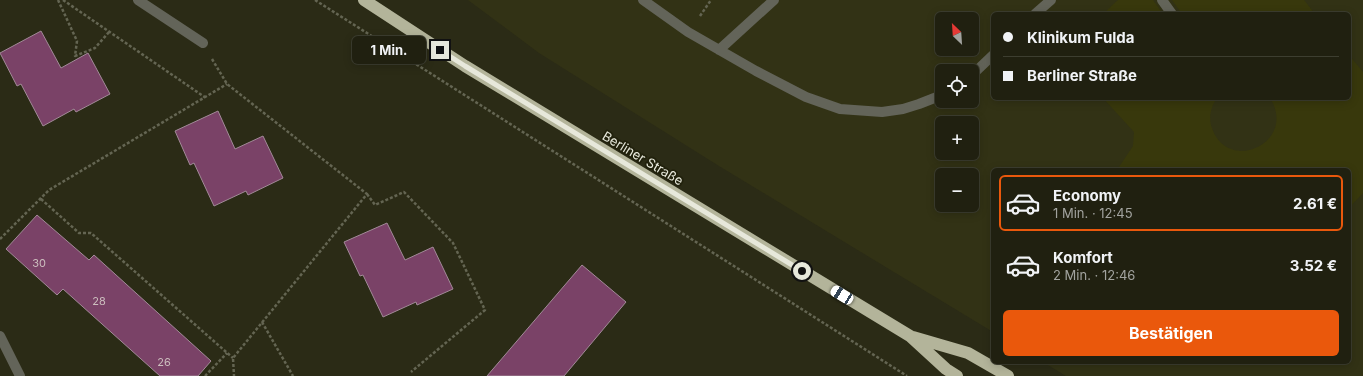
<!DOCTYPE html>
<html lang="de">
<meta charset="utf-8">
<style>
:root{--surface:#202010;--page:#282819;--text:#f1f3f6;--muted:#a2a39f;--line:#3d3e30;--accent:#ea580c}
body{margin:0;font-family:Inter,sans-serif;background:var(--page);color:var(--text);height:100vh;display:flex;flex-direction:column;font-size:15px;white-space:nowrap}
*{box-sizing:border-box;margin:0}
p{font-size:13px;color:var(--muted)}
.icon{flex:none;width:22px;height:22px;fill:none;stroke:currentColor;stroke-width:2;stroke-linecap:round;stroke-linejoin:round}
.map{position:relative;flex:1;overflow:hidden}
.details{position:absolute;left:991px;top:168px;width:360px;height:196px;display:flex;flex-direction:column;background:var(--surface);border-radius:6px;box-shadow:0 2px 10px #0003,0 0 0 1px var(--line)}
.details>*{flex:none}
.guide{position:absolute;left:991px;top:12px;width:360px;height:88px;border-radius:6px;box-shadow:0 2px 10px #0003,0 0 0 1px var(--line);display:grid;align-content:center;height:88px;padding:0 12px;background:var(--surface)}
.needle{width:26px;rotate:335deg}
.buttons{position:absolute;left:935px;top:12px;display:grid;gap:8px}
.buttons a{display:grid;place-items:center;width:44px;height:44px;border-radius:6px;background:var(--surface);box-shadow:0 2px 10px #0003,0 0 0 1px var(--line);font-size:20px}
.end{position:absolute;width:18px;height:18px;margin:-9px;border:5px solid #e7e8db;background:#111;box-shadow:0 0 0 2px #111}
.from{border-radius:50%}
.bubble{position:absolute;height:28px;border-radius:6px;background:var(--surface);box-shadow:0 2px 10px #0003,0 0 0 1px var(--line);font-size:13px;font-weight:700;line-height:28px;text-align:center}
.car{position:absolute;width:12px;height:24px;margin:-12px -6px;border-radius:5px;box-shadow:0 0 3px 1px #0007;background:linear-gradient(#fff 24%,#345 0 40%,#fff 0 76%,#345 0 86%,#fff 0)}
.guide b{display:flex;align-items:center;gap:14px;height:38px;font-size:15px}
.guide b+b{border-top:1px solid var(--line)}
.guide i{width:10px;height:10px;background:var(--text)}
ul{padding:7px 0 0;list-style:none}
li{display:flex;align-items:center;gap:12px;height:56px;margin:0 8px 6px;padding:0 4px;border:2px solid transparent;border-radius:6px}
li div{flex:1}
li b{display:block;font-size:15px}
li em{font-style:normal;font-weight:700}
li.current{border-color:var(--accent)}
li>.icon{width:36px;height:36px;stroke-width:1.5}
.button{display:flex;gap:8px;margin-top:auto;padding:8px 12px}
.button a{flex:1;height:46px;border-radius:6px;background:var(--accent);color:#fff;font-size:16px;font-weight:700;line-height:46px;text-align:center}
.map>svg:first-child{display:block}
</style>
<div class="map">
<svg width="1363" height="376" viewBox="0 0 1363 376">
<rect width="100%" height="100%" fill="#2b2b16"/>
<path fill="#323215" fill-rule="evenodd" d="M468,0H1363V376H1066L1043,362H1349V170H993V332L719,166L539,53ZM993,14H1349V98H993ZM942,19H972V49H942ZM942,71H972V101H942ZM942,123H972V153H942ZM942,175H972V205H942Z"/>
<path fill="#38380c" d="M1118,0H1153L1163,14H1103Z
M1172,0H1304L1315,14H1182Z
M1349,55L1363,72V193L1349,208V170H1117L1133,146L1134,132L1103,98H1217C1211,106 1208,118 1212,128C1228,175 1298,142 1270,98H1349Z"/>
<path fill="#7a4267" stroke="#a28a98" d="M41,31L61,68L88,53L110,94L76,112L74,109L43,126L21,84L17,86L0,53Z
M218,111L235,149L263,136L283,178L248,195L246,191L214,206L194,163L190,165L175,131Z
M37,215L89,260L94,255L211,361L198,376H160L63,289L57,295L6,249Z
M387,223L405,260L433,247L453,289L417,305L416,302L383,317L363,275L360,276L344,242Z
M582,265L626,302L564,376H487Z"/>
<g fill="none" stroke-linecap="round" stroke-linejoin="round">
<path stroke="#646552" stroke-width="2.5" stroke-dasharray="3 2" stroke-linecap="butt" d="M58,0L77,41L75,56L95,48L109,32
M63,0L206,98
M315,0L907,376
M700,16L711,0
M212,59L227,84L367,194L233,358L234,376
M367,194L375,205L404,192L453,243L485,310L411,372
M41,199L79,233H91L233,358
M0,239L49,190L227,84
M262,322L293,376
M205,376L227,353"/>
<path stroke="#636459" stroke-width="10" d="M138,0L203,43
M643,0L688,32L756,71L806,97L840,109L882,112L903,109L919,104L942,95
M1162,0L1172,14
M1035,14L1051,0
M719,50L774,0
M972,75L993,55
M0,336L20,376"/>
<path stroke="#b3b49a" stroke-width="12" d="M364,0L465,66L910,336L946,369L957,376
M913,337L968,353L1008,376"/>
</g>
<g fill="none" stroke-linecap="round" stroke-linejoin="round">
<path stroke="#e7e8db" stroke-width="5" d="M440,50L465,66L802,271"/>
</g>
<g text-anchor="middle" stroke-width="3.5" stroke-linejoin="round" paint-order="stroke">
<g font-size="11" fill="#ccbebe">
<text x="39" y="267">30</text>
<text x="99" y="305">28</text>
<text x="164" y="366">26</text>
</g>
<g font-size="13" fill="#e7e8db" stroke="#21210c">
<text transform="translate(643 158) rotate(31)" y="5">Berliner Straße</text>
</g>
</g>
</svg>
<div class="buttons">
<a><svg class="needle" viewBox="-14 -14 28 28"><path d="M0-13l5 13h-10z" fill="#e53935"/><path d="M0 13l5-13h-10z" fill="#a2a39f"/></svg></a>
<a><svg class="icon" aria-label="locate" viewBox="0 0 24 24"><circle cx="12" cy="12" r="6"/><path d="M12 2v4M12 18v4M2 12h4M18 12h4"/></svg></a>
<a>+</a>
<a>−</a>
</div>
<i class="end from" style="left:802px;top:271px"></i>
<i class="end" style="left:440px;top:50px"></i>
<div class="bubble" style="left:352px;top:36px;width:74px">1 Min.</div>
<i class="car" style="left:842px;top:295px;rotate:301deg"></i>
<div class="guide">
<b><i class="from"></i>Klinikum Fulda</b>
<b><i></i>Berliner Straße</b>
</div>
<section class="details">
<ul>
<li class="current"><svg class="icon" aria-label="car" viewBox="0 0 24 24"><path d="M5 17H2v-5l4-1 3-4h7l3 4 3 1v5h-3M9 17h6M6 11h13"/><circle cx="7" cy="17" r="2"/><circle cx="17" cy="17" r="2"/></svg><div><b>Economy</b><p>1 Min. · 12:45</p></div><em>2.61 €</em></li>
<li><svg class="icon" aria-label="car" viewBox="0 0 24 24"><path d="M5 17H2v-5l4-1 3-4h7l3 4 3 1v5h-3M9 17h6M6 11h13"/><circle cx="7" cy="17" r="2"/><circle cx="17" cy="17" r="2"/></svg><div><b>Komfort</b><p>2 Min. · 12:46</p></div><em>3.52 €</em></li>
</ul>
<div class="button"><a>Bestätigen</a></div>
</section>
</div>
